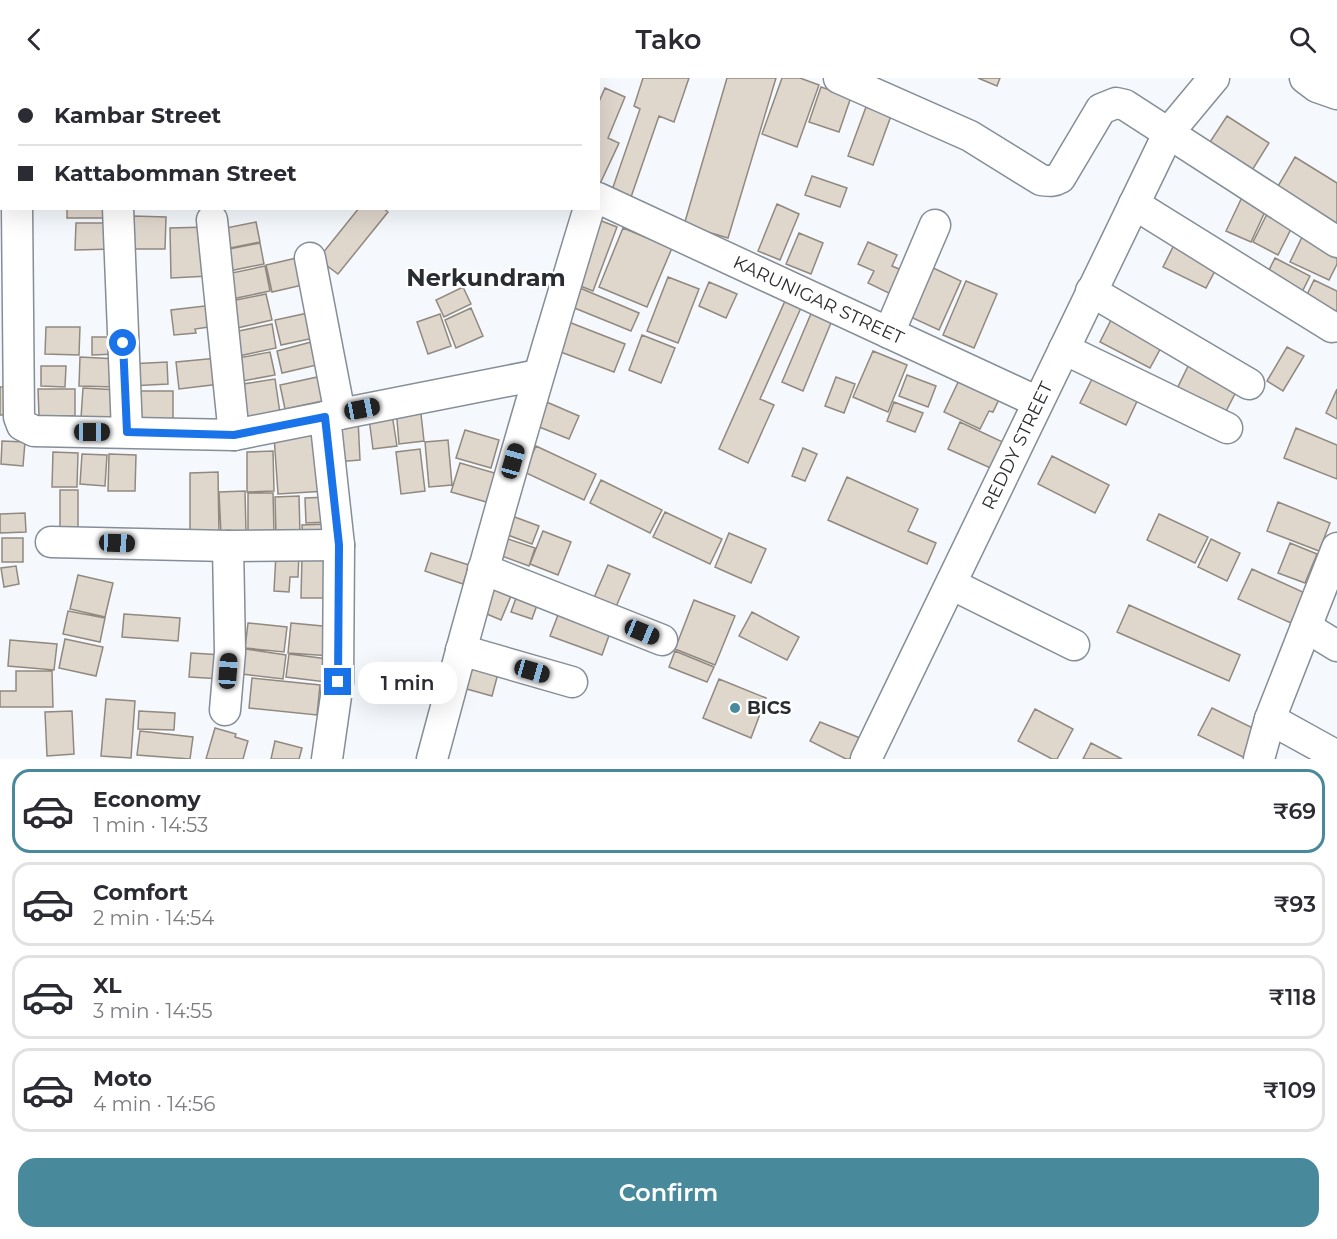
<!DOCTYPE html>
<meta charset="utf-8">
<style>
:root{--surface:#fff;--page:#f7f7f7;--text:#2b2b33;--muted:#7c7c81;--line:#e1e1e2;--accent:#488a9b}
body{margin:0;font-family:Montserrat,sans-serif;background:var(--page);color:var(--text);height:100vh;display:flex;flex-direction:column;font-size:22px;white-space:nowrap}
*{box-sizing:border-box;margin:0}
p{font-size:20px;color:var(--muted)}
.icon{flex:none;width:33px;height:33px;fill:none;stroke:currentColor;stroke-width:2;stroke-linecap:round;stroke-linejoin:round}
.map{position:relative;height:681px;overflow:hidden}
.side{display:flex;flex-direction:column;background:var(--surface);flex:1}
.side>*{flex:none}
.banner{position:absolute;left:0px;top:0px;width:600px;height:132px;box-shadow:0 6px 24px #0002;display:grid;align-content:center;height:132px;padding:0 18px;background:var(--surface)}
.end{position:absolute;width:27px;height:27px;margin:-14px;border:8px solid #1a73e8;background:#fff;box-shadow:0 0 0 3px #fff}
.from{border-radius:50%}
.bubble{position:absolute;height:42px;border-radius:18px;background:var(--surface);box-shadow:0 6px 24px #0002;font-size:20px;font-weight:600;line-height:42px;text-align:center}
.car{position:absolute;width:18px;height:36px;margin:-18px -9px;border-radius:8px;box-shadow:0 0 4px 2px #0007;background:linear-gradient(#222 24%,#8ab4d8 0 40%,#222 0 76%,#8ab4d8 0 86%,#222 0)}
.banner b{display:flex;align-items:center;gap:21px;height:57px;font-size:22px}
.banner b+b{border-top:2px solid var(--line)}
.banner i{width:15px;height:15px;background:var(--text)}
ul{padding:10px 0 0;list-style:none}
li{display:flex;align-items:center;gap:18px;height:84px;margin:0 12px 9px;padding:0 6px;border:3px solid var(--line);border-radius:18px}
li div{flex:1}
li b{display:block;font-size:22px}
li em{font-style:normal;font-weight:600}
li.selected{border-color:var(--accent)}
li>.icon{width:54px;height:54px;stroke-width:1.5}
.button{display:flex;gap:12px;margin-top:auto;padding:12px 18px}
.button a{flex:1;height:69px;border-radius:18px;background:var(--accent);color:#fff;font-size:24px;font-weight:600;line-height:69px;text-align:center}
header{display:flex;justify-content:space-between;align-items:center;height:78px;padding:0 18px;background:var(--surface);font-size:27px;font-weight:600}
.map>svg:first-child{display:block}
</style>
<header><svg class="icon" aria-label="back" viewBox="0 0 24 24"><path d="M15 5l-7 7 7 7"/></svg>Tako<svg class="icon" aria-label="search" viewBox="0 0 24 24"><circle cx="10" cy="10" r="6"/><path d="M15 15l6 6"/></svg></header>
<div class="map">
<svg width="1337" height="681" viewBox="0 0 1337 681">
<rect width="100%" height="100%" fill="#f5f9fd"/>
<path fill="#dfd6cc" stroke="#91897f" stroke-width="1.5" d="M643,0H689L674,44L659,38L630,122L611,115L640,31L634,28Z
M727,0H776L728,160L684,147Z
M782,0H800L819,7L797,69L762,56Z
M978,0H1000L997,8Z
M821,9L851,19L839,54L809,44Z
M605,10L625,19L608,60L619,65L598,110V26Z
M866,29L891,38L873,87L848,78Z
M1227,38L1269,65L1251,94L1208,67Z
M1295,79L1337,105V154L1274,115Z
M812,98L847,110L840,129L805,117Z
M1244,115L1268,127L1251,164L1226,153Z
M777,126L799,136L780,182L758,173Z
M1271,128L1296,141L1278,177L1253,164Z
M67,130H107V140H67Z
M359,130H383L388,134L338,196L318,181Z
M133,138L166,139L165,171H132Z
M594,140L617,149L593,213L570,204Z
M256,144L260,164L225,171L221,151Z
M76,145H114V171L75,172Z
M208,149L209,198L171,200L170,150Z
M623,150L672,170L647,229L599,209Z
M1305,153L1337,169V186L1329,202L1290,184Z
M799,155L823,165L811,196L786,186Z
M868,164L897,177L892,188L911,196L899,220L868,205L874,193L858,186Z
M260,165L264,186L229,193L224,172Z
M1175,165L1218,187L1206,210L1163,189Z
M301,179L307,206L272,214L266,187Z
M1275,180L1310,198L1298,222L1263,204Z
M927,187L961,203L939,252L904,236Z
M265,188L270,213L232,221L227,196Z
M668,199L699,211L678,265L647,253Z
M1314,202L1337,213V241L1302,227Z
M966,203L997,216L974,270L943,257Z
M709,204L737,216L726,240L699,228Z
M463,209L471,226L444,239L436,222Z
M580,210L639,235L631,253L572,229Z
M789,214L805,221L760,321L774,327L748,385L719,371Z
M266,216L272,242L237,250L231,223Z
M213,227L215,248L195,251L196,255L174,257L171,232Z
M471,230L483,258L456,270L445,242Z
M813,231L833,240L803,313L782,304Z
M308,235L314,260L281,267L275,242Z
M440,236L451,268L428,276L417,244Z
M1113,238L1164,264L1150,290L1100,264Z
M561,241L625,266L614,294L550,270Z
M272,246L276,270L239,278L234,254Z
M46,249H80L79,277L45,276Z
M642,257L675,270L661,305L629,292Z
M92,259H114L115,276L92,277Z
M315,263L321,286L282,295L277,273Z
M1287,269L1304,278L1283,313L1267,303Z
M873,273L907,287L888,334L853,319Z
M270,274L275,297L237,304L233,281Z
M80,279L118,281L117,309L79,308Z
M218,280L220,306L179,311L176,284Z
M1192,280L1241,304L1222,341L1174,317Z
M167,284L168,306L130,308L129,286Z
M41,288H66L65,309L41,308Z
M962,296L1002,315L993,334L989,333L980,351L944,334Z
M907,297L936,308L928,329L899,318Z
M1094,297L1139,319L1126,347L1080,325Z
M322,298L327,322L285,331L280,307Z
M836,299L855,306L844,335L825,328Z
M275,301L280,335L242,341L237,307Z
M0,309H14V337H0Z
M83,310L119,312L118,342L81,340Z
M38,311H75V338H39Z
M1337,311V341L1326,335Z
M135,313H173V341H135Z
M542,322L579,338L569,361L532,346Z
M894,324L923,335L915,354L887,343Z
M420,327L424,363L399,366L396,330Z
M391,330L397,368L373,371L368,333Z
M358,341L360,382L335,384L333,342Z
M960,344L1007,366L995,392L948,371Z
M1296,350L1337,367V401L1284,380Z
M465,352L499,362L491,390L456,380Z
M323,356L326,413L278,416L274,358Z
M448,362L452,407L429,409L425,364Z
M2,363L25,364L23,388L1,386Z
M536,368L596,396L584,422L524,394Z
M803,370L817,376L805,403L792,398Z
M420,371L425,413L401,416L396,374Z
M273,373L274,413L247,414V374Z
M53,374L78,375L77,409H52Z
M82,376L107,377L105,408L80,406Z
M109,376L136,377L135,413H108Z
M1052,378L1109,407L1095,435L1038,406Z
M460,385L498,396L490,425L451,414Z
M218,394L219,457L190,458V395Z
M847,399L918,431L908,453L936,465L927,486L828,442Z
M601,402L662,432L650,455L590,425Z
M60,412H78V455L60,456Z
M245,413L246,454L221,456L219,414Z
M248,415H273L274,455L248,456Z
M299,418L300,457L276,458L275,419Z
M328,419L329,444L306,445L305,420Z
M1278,424L1330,445L1319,473L1267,453Z
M665,434L722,461L710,486L653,459Z
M25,435L26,454L0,455V436Z
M1159,436L1208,459L1195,485L1147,462Z
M512,438L539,448L532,466L505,456Z
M329,446L330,460L303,461L302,447Z
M543,453L571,464L558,497L530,486Z
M729,455L766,471L751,505L715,489Z
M2,460H23V484H2Z
M505,460L535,470L529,488L499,477Z
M1211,461L1240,475L1227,503L1198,489Z
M1290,465L1317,476L1305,505L1278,495Z
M431,475L469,487L463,506L425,493Z
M276,476L299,477L298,499H290L289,514L274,513Z
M302,478H331L330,520H301Z
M608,487L630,496L612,538L590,529Z
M16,488L19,506L4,509L1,490Z
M1252,491L1305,515L1291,545L1238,521Z
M78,497L113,505L105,539L70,531Z
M488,500L514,511L501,542L475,531Z
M520,509L541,516L532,541L511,534Z
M694,522L735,538L715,587L675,571Z
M1129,527L1240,577L1229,603L1117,554Z
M561,529L612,549L602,577L550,558Z
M68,533L105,540L100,564L63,556Z
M752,534L799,559L787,582L739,558Z
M124,536L180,540L178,563L122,559Z
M248,545L287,549L284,574L245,570Z
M291,545L333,549L331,578L288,575Z
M65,561L103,569L96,598L59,590Z
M10,562L57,566L54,592L8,588Z
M245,571L286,577L283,601L242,596Z
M675,573L714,589L707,604L669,589Z
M191,575L223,577L222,601L189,599Z
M289,576L328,581L326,604L286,599Z
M472,580L500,588L492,618L463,610Z
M16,593H52L53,629H0V613H16Z
M252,600L320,607L317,637L249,630Z
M719,601L766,620L751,660L703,640Z
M106,621L135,623L131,680L101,678Z
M1212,630L1259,653L1245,680L1198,657Z
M1035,631L1073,651L1057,681H1052L1018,663Z
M72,633L74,676L47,678L45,634Z
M139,633L175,635L174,652L138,651Z
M820,644L865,662L855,681H846L810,663Z
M215,650L236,656L235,659L248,663L243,681H206Z
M140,653L193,659L190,681L137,677Z
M275,663L302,670L299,681H271Z
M1091,665L1122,681H1083Z"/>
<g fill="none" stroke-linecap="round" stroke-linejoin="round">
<defs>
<g id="minor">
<path d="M214,0L216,2"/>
<path d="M839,0L970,58L1041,102C1049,103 1053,104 1060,100L1101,31L1116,25L1125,27L1337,164"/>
<path d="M1305,0L1317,9L1337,16"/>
<path d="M56,2L57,0"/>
<path id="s1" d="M598,120L1038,324"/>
<path d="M1134,126L1332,249"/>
<path d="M17,130L19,339L22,347L34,353L234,357L538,297"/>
<path d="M118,130L127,354"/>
<path d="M212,142L234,357"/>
<path d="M310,180L340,336"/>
<path d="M1091,213L1249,306"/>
<path d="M889,255L935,147"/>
<path d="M1064,271L1227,350"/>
<path d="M325,339L339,467L338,604L327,681"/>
<path d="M51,464L228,468L339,467"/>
<path d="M483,491L662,562"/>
<path d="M951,506L1074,567"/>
<path d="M1306,549L1337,568"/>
<path d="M461,572L572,604"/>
<path d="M225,632L230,574L228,468"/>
<path d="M1270,641L1337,678"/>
<path d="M432,681C481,496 533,313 589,130"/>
<path id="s2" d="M866,681L1169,54L1214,0"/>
<path d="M1259,681L1270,641L1337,470"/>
</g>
</defs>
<use href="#minor" stroke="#858d96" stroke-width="33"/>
<use href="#minor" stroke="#fff" stroke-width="30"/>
</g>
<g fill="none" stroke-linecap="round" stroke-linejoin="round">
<path stroke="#1a73e8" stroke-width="8" d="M123,265L127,354L234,357L325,339L339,467L338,604"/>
</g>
<circle fill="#488a9b" stroke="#fff" stroke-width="2" cx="735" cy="630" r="6"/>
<g text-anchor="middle" stroke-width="4.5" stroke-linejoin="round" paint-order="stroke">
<g font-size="18" fill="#292c30" stroke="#fff">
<text dy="6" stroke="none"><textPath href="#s1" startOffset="243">KARUNIGAR STREET</textPath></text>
<text dy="6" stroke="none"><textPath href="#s2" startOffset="348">REDDY STREET</textPath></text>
</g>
<g font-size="18" font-weight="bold" fill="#292c30" stroke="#fff" text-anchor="start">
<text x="747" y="636">BICS</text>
</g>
<g font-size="24" font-weight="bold" fill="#292c30" stroke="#fff">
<text x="486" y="208">Nerkundram</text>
</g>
</g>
</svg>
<i class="end from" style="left:123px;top:265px"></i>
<i class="end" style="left:338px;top:604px"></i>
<div class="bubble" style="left:358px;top:584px;width:99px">1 min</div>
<i class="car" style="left:362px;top:331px;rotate:79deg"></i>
<i class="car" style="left:92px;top:354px;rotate:90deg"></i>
<i class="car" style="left:513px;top:383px;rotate:16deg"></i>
<i class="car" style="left:117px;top:465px;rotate:92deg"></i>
<i class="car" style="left:642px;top:554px;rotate:112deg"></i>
<i class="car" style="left:228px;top:593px;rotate:4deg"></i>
<i class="car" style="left:532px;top:593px;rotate:106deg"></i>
<div class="banner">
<b><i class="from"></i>Kambar Street</b>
<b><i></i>Kattabomman Street</b>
</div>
</div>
<section class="side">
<ul>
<li class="selected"><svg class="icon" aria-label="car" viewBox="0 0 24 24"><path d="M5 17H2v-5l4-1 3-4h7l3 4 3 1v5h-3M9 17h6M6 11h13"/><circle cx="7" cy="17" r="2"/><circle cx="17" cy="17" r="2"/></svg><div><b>Economy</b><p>1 min · 14:53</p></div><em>₹69</em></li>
<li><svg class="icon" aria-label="car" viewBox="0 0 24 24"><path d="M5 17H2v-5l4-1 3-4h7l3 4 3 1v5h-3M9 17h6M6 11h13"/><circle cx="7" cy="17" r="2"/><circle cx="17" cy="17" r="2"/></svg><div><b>Comfort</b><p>2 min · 14:54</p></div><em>₹93</em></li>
<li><svg class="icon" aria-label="car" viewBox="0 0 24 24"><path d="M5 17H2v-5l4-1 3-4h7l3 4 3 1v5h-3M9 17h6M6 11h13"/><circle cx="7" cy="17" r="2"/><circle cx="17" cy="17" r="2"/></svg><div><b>XL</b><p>3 min · 14:55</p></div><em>₹118</em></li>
<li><svg class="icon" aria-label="car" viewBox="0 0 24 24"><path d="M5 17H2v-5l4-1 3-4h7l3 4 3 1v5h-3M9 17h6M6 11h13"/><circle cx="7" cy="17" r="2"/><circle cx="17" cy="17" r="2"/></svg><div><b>Moto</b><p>4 min · 14:56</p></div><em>₹109</em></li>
</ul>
<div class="button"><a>Confirm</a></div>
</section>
